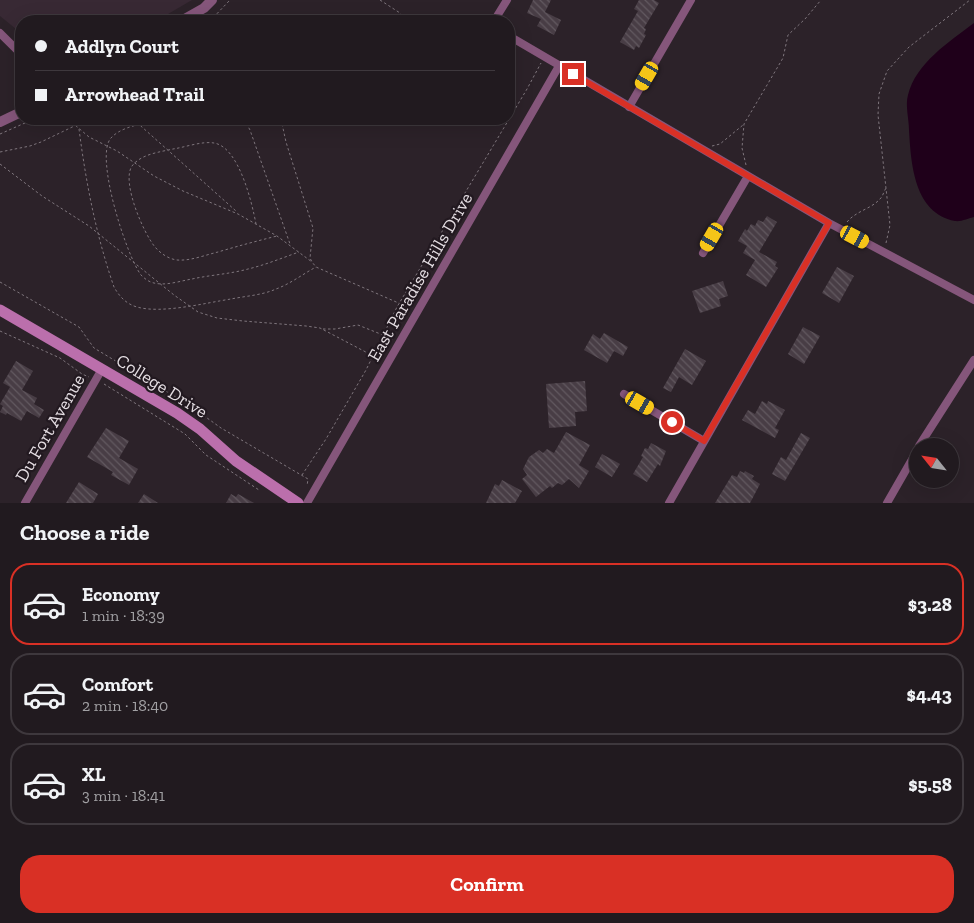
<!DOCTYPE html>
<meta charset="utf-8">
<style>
:root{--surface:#211a1f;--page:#2d272c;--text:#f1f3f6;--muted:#a2a1a4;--line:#3e383d;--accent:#d93025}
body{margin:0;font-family:"Zilla Slab",serif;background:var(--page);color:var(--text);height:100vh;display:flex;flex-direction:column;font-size:19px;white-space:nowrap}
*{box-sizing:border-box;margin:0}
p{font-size:16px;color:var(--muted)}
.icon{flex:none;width:28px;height:28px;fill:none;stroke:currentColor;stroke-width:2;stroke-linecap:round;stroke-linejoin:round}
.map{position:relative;height:503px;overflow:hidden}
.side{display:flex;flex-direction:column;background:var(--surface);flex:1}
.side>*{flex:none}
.guide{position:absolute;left:15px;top:15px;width:500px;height:110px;border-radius:20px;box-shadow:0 5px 20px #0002,0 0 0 1px var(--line);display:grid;align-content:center;height:110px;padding:0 20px;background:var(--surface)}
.needle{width:32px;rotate:300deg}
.buttons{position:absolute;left:909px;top:438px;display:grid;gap:10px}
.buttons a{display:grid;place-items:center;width:50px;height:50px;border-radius:50%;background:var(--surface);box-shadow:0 5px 20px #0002,0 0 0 1px var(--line);font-size:25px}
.end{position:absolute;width:22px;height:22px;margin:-11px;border:6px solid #d93025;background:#fff;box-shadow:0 0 0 2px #fff}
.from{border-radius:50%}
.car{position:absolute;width:15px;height:30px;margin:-15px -8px;border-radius:6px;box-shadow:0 0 4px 1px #0007;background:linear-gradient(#f5c518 24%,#345 0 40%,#f5c518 0 76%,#345 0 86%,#f5c518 0)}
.guide b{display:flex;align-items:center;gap:18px;height:48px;font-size:19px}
.guide b+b{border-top:1px solid var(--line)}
.guide i{width:12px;height:12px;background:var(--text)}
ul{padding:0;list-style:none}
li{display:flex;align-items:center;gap:15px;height:82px;margin:0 10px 8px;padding:0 10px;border:2px solid var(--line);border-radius:20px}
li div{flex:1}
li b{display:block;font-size:19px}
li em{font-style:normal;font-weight:700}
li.on{border-color:var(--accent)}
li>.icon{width:45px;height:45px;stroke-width:1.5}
h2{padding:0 20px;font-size:22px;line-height:60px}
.cta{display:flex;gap:10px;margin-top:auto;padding:10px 20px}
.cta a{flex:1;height:58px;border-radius:20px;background:var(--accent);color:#fff;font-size:20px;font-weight:700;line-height:58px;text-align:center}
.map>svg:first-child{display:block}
</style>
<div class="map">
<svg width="974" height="503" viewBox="0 0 974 503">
<defs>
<pattern id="building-back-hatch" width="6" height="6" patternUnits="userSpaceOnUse" patternTransform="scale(1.25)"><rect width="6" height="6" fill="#483d45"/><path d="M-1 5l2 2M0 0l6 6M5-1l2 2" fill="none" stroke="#625960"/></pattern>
</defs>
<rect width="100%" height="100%" fill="#2c2229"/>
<path fill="#382934" d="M0,0H192L156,21H21V33L0,16Z"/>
<path fill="#1f001a" d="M974,23V217C969,218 961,222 955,221C914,213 911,164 909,130C909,119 905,105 908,95C916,63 949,42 974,23Z"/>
<path fill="url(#building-back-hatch)" d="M533,0H551L545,12L561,20L554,35L537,26L541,19L527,13Z
M639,0H654L659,3L644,28L646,29L644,34L646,35L639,48L636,46L634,50L620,42L638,11L634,9Z
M767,216L777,222L759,252L777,262L775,266L778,268L766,287L746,275L755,260L743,253L747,246L738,241L745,229L747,231L751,224L755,226L758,220L763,222Z
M837,267L854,276L839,303L822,293Z
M723,281L728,296L719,299L721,306L700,313L692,291Z
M803,327L820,336L804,364L788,354Z
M604,333L628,347L623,356L614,351L607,363L584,350L593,334L600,339Z
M685,349L706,361L692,385L679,377L671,392L663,388Z
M16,361L33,371L22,390L37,398L34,404L44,410L39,418L27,411L21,421L7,413L6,415L0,412L3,406L0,404L10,387L3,383Z
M585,381L587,411L575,412L576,426L549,428L546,384Z
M762,401L767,404L768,401L785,410L775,428L779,430L775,438L742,420L748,410L755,414Z
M106,428L129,441L119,458L138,469L129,485L111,475L113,472L87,457Z
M566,432L590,445L579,465L589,471L579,488L569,479L562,485L558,483L552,488L550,486L536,497L522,479L527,475L523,469L529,457L539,450L543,453L547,449L554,453Z
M801,433L810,438L785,481L772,474L781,457L786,460Z
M651,443L666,451L660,466L658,464L647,482L633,474L643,457L641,456L645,448L648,449Z
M602,454L620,464L612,477L595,467Z
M740,471L744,473L745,471L754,476L752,479L760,484L750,503H715L732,475L737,477Z
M502,480L522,491L515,503H486L495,484L499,486Z
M79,482L98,494L93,503H66Z
M144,494L158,503H138Z
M231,494L236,497L238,494L254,503H226Z"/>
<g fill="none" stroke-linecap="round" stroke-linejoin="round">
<path stroke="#7f767d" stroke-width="1" stroke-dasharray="2.5 2.5" stroke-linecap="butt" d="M380,0L400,13L407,21
M210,21L230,0
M68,119L89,137L117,151L154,176L183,191L238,214L277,236L312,262
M133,119L236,211
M184,119C164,121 125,122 111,138C94,156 127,257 141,275C145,279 149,282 154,283C166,286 180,281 192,279C210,275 230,274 248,269C265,265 282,258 299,252
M244,119L250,130L290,244
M281,119L286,142L313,228L310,258L312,262L316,267L410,308
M75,125L79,119
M79,129C86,183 96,235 114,287C119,296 126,304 137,307C162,314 205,303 231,299C246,296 263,295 276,289C290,284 303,274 316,267
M0,134L34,119
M712,146L720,144L743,125
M0,152L30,146L41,142L89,119
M0,164L42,196L89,226L174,295L198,312L217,318L243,321L306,326L320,328L381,360
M746,165L742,148L744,124L783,58L788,35L805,19L821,0
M847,222C856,211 871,209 880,199C883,196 884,191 886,188
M256,224C252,203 239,147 214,143C202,141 186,147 173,149C160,152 141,154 132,166C121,182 144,234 155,247C161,254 169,259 177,260C191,261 205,255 218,252C238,246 257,241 277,236
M886,243L890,225L878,115L879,94L887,71L909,47L970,0
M0,282L79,327L94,348L189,405L221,428L308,479L307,486
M323,329H335L358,325L393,339
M0,331L60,358L82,374L89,377
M104,384L185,434L206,455L259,490
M302,475L326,439L366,370L397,307L527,89L541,63"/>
<path stroke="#85567b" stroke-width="8" d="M494,21L507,0
M0,33L21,54
M509,36L829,223L974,300
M629,107L691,0
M703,253L748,176
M624,394L704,441
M919,446L974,360
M25,503L102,369
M307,503L559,66
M669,503L829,223
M887,503L918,449"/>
<path stroke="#85567b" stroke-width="10" d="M181,21L204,8L212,0
M0,122L21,112"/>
<path stroke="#bb6fac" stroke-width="11" d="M0,310L177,413L200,429L236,461L298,503"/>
</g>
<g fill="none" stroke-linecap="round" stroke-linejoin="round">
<path stroke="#d93025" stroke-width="6" d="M573,74L829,223L704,441L672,422"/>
</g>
<g text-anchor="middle" stroke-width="4.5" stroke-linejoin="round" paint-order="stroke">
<g font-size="18" fill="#e5dee3" stroke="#221920">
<text transform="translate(420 277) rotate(-60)" y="6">East Paradise Hills Drive</text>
<text transform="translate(162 386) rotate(32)" y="6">College Drive</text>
<text transform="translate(50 428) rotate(-60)" y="6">Du Fort Avenue</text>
</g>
</g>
</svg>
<div class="buttons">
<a><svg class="needle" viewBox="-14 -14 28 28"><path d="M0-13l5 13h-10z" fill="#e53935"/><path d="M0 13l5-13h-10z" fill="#a2a1a4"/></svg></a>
</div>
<i class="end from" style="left:672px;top:422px"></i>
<i class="end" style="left:573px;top:74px"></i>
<i class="car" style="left:647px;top:76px;rotate:210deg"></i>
<i class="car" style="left:712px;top:237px;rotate:210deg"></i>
<i class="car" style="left:855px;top:237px;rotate:118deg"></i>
<i class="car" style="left:640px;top:403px;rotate:120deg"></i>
<div class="guide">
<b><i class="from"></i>Addlyn Court</b>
<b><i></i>Arrowhead Trail</b>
</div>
</div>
<section class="side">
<h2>Choose a ride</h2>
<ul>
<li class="on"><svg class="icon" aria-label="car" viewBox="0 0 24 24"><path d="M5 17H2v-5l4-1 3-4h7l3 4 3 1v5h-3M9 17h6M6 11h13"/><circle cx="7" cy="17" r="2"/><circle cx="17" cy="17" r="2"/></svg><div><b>Economy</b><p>1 min · 18:39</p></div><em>$3.28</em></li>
<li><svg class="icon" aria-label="car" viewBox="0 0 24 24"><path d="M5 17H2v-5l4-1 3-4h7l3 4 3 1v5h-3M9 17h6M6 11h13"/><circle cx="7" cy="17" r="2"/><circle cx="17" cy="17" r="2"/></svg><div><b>Comfort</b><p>2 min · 18:40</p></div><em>$4.43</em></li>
<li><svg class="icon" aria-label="car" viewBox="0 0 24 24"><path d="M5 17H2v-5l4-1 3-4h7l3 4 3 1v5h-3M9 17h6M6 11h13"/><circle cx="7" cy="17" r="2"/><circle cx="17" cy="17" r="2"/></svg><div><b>XL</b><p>3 min · 18:41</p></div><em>$5.58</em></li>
</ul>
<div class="cta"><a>Confirm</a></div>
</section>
